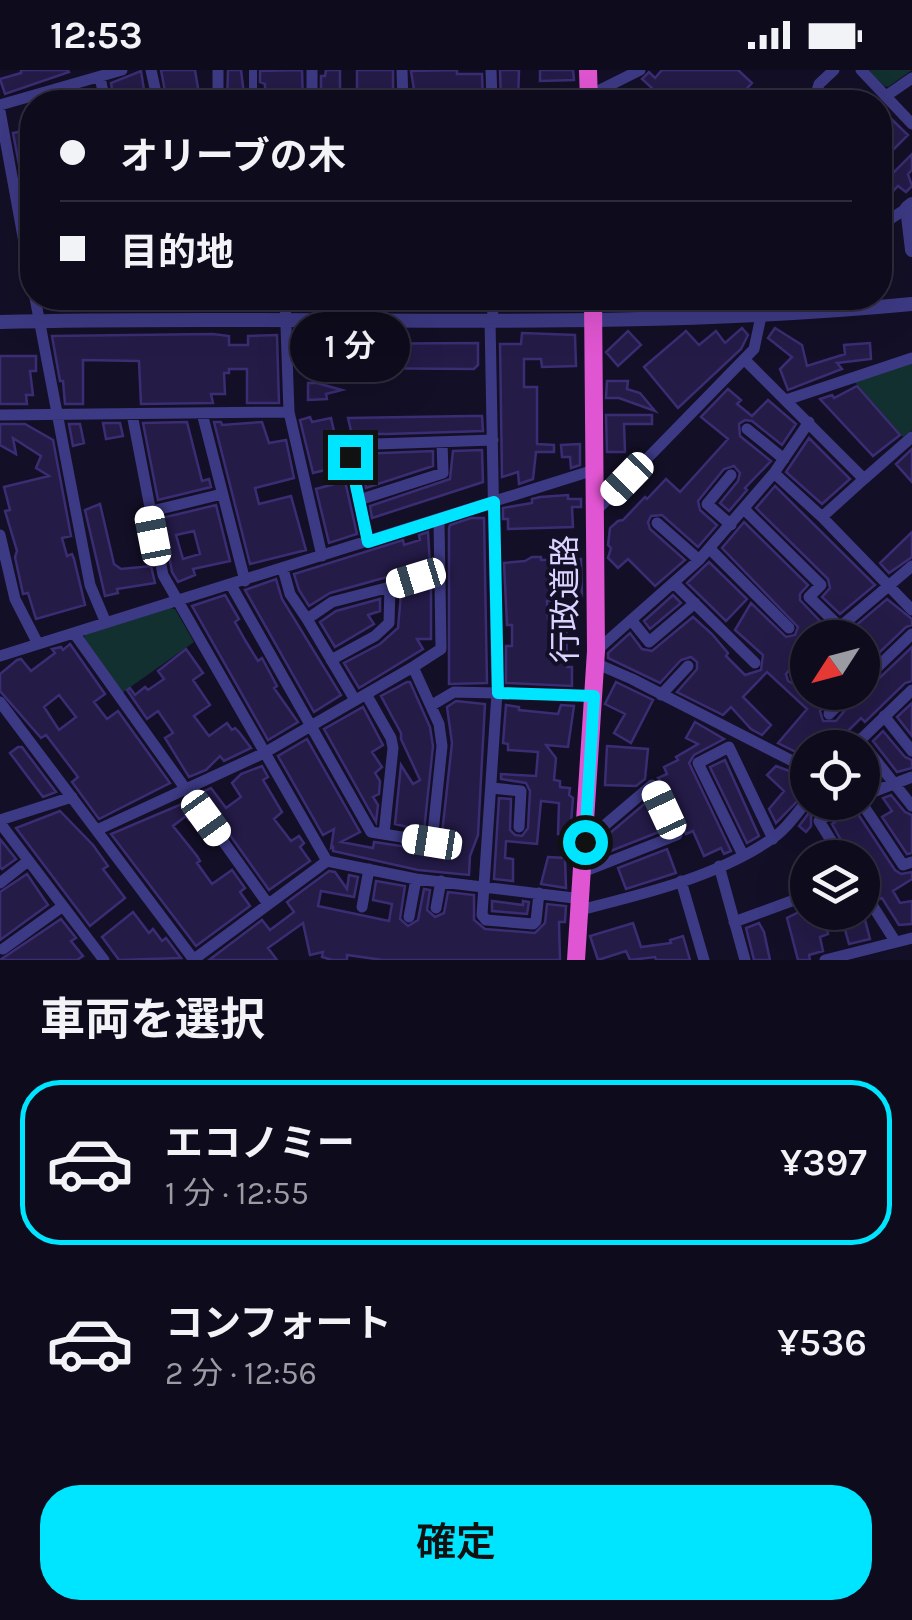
<!DOCTYPE html>
<html lang="ja">
<meta charset="utf-8">
<style>
:root{--surface:#0e0b1c;--page:#1c1929;--text:#f1f3f6;--muted:#9b9ba3;--line:#2e2b3b;--accent:#00e5ff}
body{margin:0;font-family:Karla,"Noto Sans JP",sans-serif;background:var(--page);color:var(--text);height:100vh;display:flex;flex-direction:column;font-size:38px;white-space:nowrap}
*{box-sizing:border-box;margin:0}
p{font-size:32px;color:var(--muted)}
.icon{flex:none;width:55px;height:55px;fill:none;stroke:currentColor;stroke-width:2;stroke-linecap:round;stroke-linejoin:round}
.map{position:relative;height:890px;overflow:hidden}
.details{display:flex;flex-direction:column;background:var(--surface);flex:1}
.details>*{flex:none}
.banner{position:absolute;left:20px;top:20px;width:872px;height:220px;border-radius:40px;box-shadow:0 10px 40px #0002,0 0 0 2px var(--line);display:grid;align-content:center;height:220px;padding:0 40px;background:var(--surface)}
.needle{width:65px;rotate:234deg}
.tools{position:absolute;left:790px;top:550px;display:grid;gap:20px}
.tools a{display:grid;place-items:center;width:90px;height:90px;border-radius:50%;background:var(--surface);box-shadow:0 10px 40px #0002,0 0 0 2px var(--line);font-size:50px}
.end{position:absolute;width:45px;height:45px;margin:-22px;border:12px solid #00e5ff;background:#111;box-shadow:0 0 0 5px #111}
.from{border-radius:50%}
.bubble{position:absolute;height:70px;border-radius:35px;background:var(--surface);box-shadow:0 10px 40px #0002,0 0 0 2px var(--line);font-size:32px;font-weight:600;line-height:70px;text-align:center}
.car{position:absolute;width:30px;height:60px;margin:-30px -15px;border-radius:12px;box-shadow:0 0 8px 2px #0007;background:linear-gradient(#fff 24%,#345 0 40%,#fff 0 76%,#345 0 86%,#fff 0)}
.banner b{display:flex;align-items:center;gap:35px;height:95px;font-size:38px}
.banner b+b{border-top:2px solid var(--line)}
.banner i{width:25px;height:25px;background:var(--text)}
ul{padding:0;list-style:none}
li{display:flex;align-items:center;gap:30px;height:165px;margin:0 20px 15px;padding:0 20px;border:5px solid transparent;border-radius:40px}
li div{flex:1}
li b{display:block;font-size:38px}
li em{font-style:normal;font-weight:600}
li.active{border-color:var(--accent)}
li>.icon{width:90px;height:90px;stroke-width:1.5}
h2{padding:0 40px;font-size:45px;line-height:120px}
.primary-button{display:flex;gap:20px;margin-top:auto;padding:20px 40px}
.primary-button a{flex:1;height:115px;border-radius:40px;background:var(--accent);color:#111;font-size:40px;font-weight:600;line-height:115px;text-align:center}
.status{display:flex;justify-content:space-between;align-items:center;height:70px;padding:0 50px;background:var(--surface);direction:ltr}
.status svg{height:28px;fill:currentColor}
.map>svg:first-child{display:block}
</style>
<div class="status"><b>12:53</b><svg viewBox="0 0 49 12"><path d="M0 12V9h3v3zM5 12V6h3v6zM10 12V3h3v9zM15 12V0h3v12zM26 1h20v11H26zM47 4h2v5h-2z"/></svg></div>
<div class="map">
<svg width="912" height="890" viewBox="0 0 912 890">
<rect width="100%" height="100%" fill="#130f26"/>
<path fill="#12302f" d="M868,0H912L888,17L884,16Z
M912,293V360L903,367L853,310Z
M170,538L175,539L194,572L122,623L84,569L85,564Z"/>
<path fill="#241b47" stroke="#3b2d73" stroke-width="2.5" fill-rule="evenodd" d="M21,0H68L69,2L5,24L0,9L21,3Z
M161,0H195L200,30L167,32Z
M228,0H241L245,32H227Z
M302,0L303,32H271V29H265V14L260,12V1Z
M326,0H340V32H321V6H325Z
M357,0H393V32H357Z
M457,0V4H482L483,32H456V23H435L436,32H416L411,1Z
M500,0H519L518,32H501Z
M540,0H573L574,10L540,11Z
M662,0H738L752,13L734,32H667L642,9L649,2L655,8Z
M141,1L146,32H114L111,13Z
M880,38L908,65L880,93Z
M32,59V141L28,142L13,63Z
M912,84V100L908,104L912,116L906,122L898,116L880,135V116Z
M742,258L748,265L741,279L678,338L644,297L686,261L699,275L716,261L725,273Z
M775,258L802,275L807,296L845,284L844,275L870,273L871,289L837,293L842,299L788,320L780,299L792,287L768,268Z
M628,261L641,275L618,296L606,282Z
M522,263L575,265L576,296L542,297L541,289H524V317H537V374L554,375V382H536L533,409L519,414L518,402L502,407L500,274H521Z
M213,264L229,266V275H248V266L277,265L279,333H247V299H229V303H224L225,324H211L213,333L141,334L139,291L83,290V334H65L63,311H60L52,266Z
M478,273V295L474,299L334,298L330,294L329,274Z
M0,286H36V301H30L33,325H26L27,334H0Z
M607,311H628L627,319L640,323L655,341L619,328H606Z
M308,313H317L342,320L326,324L327,329L308,330Z
M857,316L900,365L873,386L820,329L832,325L834,328Z
M728,319L741,330L737,334L752,346L768,330L796,354L782,375L752,351L745,350L739,354L740,366L771,391L745,418L747,420L729,441L720,433L738,411L740,403L734,396L724,399L698,431L700,440L717,455L698,477L662,445L651,446L648,452L650,459L685,490L655,516L628,489L618,498L608,488L611,478L608,475L610,458L618,451L623,450L645,427L647,429L666,409L680,422L728,369L701,347Z
M606,345H652V354H624L625,382H607Z
M470,346H482L483,361L387,364H365V362L352,365L348,348Z
M310,347L312,352L331,348L342,396L313,403L300,350Z
M187,352L202,411L209,409L211,417L158,430L143,353Z
M214,352H221L222,355L262,352L269,373L286,370L294,408L255,418L259,434L291,426L306,480L250,494Z
M103,353H120L123,366L106,369Z
M0,354H25L53,370L71,466L62,468L67,486L72,484L74,489L85,535L36,549L28,523L23,524L15,487L17,481L5,441L10,440L4,417L49,406L36,398L41,386L13,368L16,384L0,375Z
M69,354H80L84,373L73,376Z
M809,368L850,409L822,434L786,402Z
M580,374V395L571,398L570,387H562L561,375Z
M912,379V412L896,394Z
M482,380L483,412L372,448L370,436L450,409L453,381Z
M433,381V396L366,418L359,384Z
M345,411L357,464L329,473L316,419Z
M775,416L875,515L840,544L822,527L830,518L828,509L756,438Z
M568,425V429H581V437H572L573,457L508,459V449H503V438L532,433V429L540,427Z
M100,434L114,494L121,499L151,496L155,513L117,519L118,523L105,526L85,440Z
M216,435L230,491L193,499L195,505L178,512L172,502L162,448ZM194,461L200,484L183,489L176,465Z
M471,448H484L487,613L449,614V458L450,455Z
M744,452L808,515L800,524V530L820,551L816,554L830,568H808V577L786,604L788,611L794,614H802L808,608V622H837L820,641L823,651H836L860,622L868,619L912,577V611L905,613L865,652L861,648L831,678H804L798,683L778,673L807,639L767,602L743,627L771,655L762,665L751,659L731,637L723,645L677,622L697,599V592L691,587L681,590L660,613L608,588V583L630,563L642,579L652,581L693,547L712,564L728,583L726,586L745,605L761,600L763,585L735,560L751,533L786,567L795,565L798,557L722,478Z
M428,462L430,495L330,523L309,536L299,520L294,504L403,470L404,475L420,470L419,465Z
M912,462V487L889,503L880,493Z
M532,487H541V490L581,489L582,526H562L561,530L547,531L548,549L566,548L567,597H572V616L506,613V576H512V555H507L504,493L525,491Z
M709,492L747,529L726,551L687,513Z
M276,509L282,529L341,625L314,642L245,520Z
M431,516V569H417L423,579L359,618L344,593L380,574L398,558L401,524Z
M225,525L239,549L235,552L245,570L258,591L262,588L277,616L274,618L298,652L268,670L192,536Z
M673,525L681,533L650,559L644,551Z
M380,529V541L368,545L374,554L335,577L320,552L336,541Z
M887,529L912,549V555L906,557L862,599V568H837L846,564Z
M70,574L105,624L94,632L107,649L118,641L170,713L99,749L72,712L78,707L46,665L41,668L0,621V604L17,590L21,589L31,601L55,583L52,579L61,577L63,580ZM59,625L76,647L59,660L44,637Z
M186,579L203,603L193,610L210,635L194,646L209,666L227,653L232,660L235,658L239,662L251,678L224,691L220,686L206,700L189,707L165,668L173,663L158,641L147,649L127,620L130,618L135,625L145,617L148,620L164,609L158,601Z
M407,612H410L430,657L433,676L424,761L395,754L401,695L413,714L420,710L401,669V663L381,626Z
M616,612L653,630L631,673L614,663L625,644L605,634Z
M456,631L485,634L478,765L470,786L469,805L418,800L333,781V777L331,778L334,759L323,765L278,686L307,669L360,762L341,772L373,778L374,772L434,781L441,773L452,673L447,637Z
M912,633V666L897,647Z
M506,635L519,637V640L558,644L561,635L574,636L568,677L546,675L556,688L554,710L560,711V717L570,718L569,725L573,728L570,765L558,764L559,733L541,731L537,774L506,771L505,788L513,789V811L494,809L499,728L511,729L510,760L515,765L522,766L528,758L530,721L526,713L501,709V704L536,706L538,682L508,680V674L503,673Z
M363,637L383,675L372,682L382,697L375,703L380,711L379,724L373,727L378,735L376,752L324,659Z
M695,652L724,669L694,685L689,693L731,781L724,784L721,778L704,786L693,761L686,764L666,717L658,708L667,704L664,697L678,690L676,687L698,674L686,668Z
M883,661L905,687L912,690V698L897,702L873,671Z
M607,676L648,679L645,709L636,716L605,715Z
M18,677H22L56,722L43,727L10,683Z
M862,689L879,709L866,714L862,710Z
M725,690L759,766L747,773L710,697Z
M262,696L268,707L263,710L282,742L274,749L291,771L299,766L304,773L300,777L310,791L269,820L200,723L211,718L226,738L241,727L232,713L241,704Z
M776,696L808,708V720L776,753L769,739L784,721L767,705Z
M891,725L905,742L912,745V783L907,784L882,747L892,741L883,728Z
M649,730L664,760L598,786L597,774Z
M817,732H830L811,746V756L806,762L799,756Z
M184,733L194,747L189,750L186,746L173,756L197,786L200,791L197,793L212,814L232,800L245,818L240,822L250,836L196,876L111,764Z
M854,738L895,800L901,804L912,802V809L893,821L900,833L912,831V854L899,855L882,828L880,829L869,813L862,810V788H851L832,754Z
M60,741L93,775L108,796L103,799L125,828L90,856L16,758Z
M0,769L16,789L2,799L0,797Z
M667,779L676,803L626,819L618,798Z
M548,787L565,788L566,818L541,814Z
M329,801L335,802L347,819L349,805L358,807L354,827L321,821L318,836L389,851L392,834L373,830L376,811L405,816L400,849L408,856L418,850L424,819L430,820L427,840L435,847L444,843L448,822L474,825V850L485,859L535,863L545,853L547,834L566,836L565,852H559L560,890H383L347,885V890H332L322,887L323,882L310,885L303,853L268,878L277,890H209L262,850L270,860L294,842L287,832Z
M27,804L48,835L0,870V822Z
M492,831L523,835V831L529,832L527,844L492,841Z
M133,842L149,863L153,859L162,871L166,868L181,888L119,890L102,867Z
M799,842H822L828,864L820,867L823,881L809,885L810,890H798L787,848Z
M840,842H863L870,869L849,874Z
M61,849L76,868L71,871L83,886L77,890H0Z
M633,853L641,877L671,873L670,870L683,866L690,890H656L655,887L630,890L626,881L598,890L590,866Z
M759,853L764,862L770,890H754L746,858Z"/>
<g fill="none" stroke-linecap="round" stroke-linejoin="round">
<path stroke="#3d3a85" stroke-width="8" d="M253,0V32"/>
<path stroke="#3d3a85" stroke-width="11" d="M151,0L158,32
M218,0V32
M312,0V32
M402,0L403,32
M491,0L492,32
M861,0L912,54
M100,7L105,32
M588,26L640,0
M886,26L912,8
M814,32L819,14L834,0
M0,35L122,0
M0,41L32,216
M880,156L907,138
M35,228L90,515L106,553
M285,228L289,342L322,486
M492,228L493,249
M718,228L720,246
M490,249L497,623L594,626
M744,289L864,409L822,447L774,403L809,352
M786,330L912,288
M202,343L245,511
M132,344L163,505L327,791
M0,345L289,342
M747,359L784,389
M864,409L912,367
M359,430L443,403L442,372
M745,440L821,515L809,527L840,557L912,496
M148,442L222,424
M595,442L754,279L765,228
M822,447L912,540
M657,453L699,490
M731,455L707,434L731,405
M0,465L15,529L38,574
M368,472L347,375L493,370
M710,479L789,558
M283,499L290,524L307,549
M675,514L755,593
M632,551L649,572L695,533
M74,563L268,834
M596,581L699,490L774,403
M0,586L594,400
M331,590L375,566L389,553L390,516
M595,593L632,609L808,699
M413,597L441,579L439,450
M795,605L808,592
M862,612L912,564
M366,624L391,668L393,678L384,764
M661,625L688,596
M355,630L307,549L332,532L440,504
M0,632L194,890
M432,635L454,622L497,623L482,845L486,850L533,854L536,851L539,823
M829,644L851,622
M884,646L912,681
M859,669L912,736
M852,678L912,620
M492,718L521,721L519,757
M862,726L912,707
M861,732L903,795L912,792
M0,750L72,727
M0,753L104,890
M97,760L264,683L413,597L439,654L442,676L432,772L371,762L231,515
M743,785L698,693L729,677L773,769
M842,788L819,751L847,732
M719,796L745,890
M583,802L677,765L652,715L585,772
M681,811L704,890
M0,813L28,791
M862,819L895,871
M362,837L369,799
M436,838L441,811
M580,840C644,824 715,807 770,770C785,761 796,744 808,730
M409,847L416,809
M734,852L808,825
M3,879L63,836
M193,890L327,791L416,809L582,829
M825,890L912,868"/>
<path stroke="#3d3a85" stroke-width="14" d="M912,134L907,138L912,180
M0,252C304,244 609,263 912,234"/>
<path stroke="#e055d1" stroke-width="18" d="M588,0L589,32
M576,890L596,581L593,228"/>
</g>
<g fill="none" stroke-linecap="round" stroke-linejoin="round">
<path stroke="#00e5ff" stroke-width="12" d="M350,387L368,472L494,432L498,623L594,626L585,772"/>
</g>
<g text-anchor="middle" stroke-width="8" stroke-linejoin="round" paint-order="stroke">
<g font-size="32" fill="#d9d4ff" stroke="#130f26">
<text transform="translate(565 529) rotate(-90)" y="11">行政道路</text>
</g>
</g>
</svg>
<div class="tools">
<a><svg class="needle" viewBox="-14 -14 28 28"><path d="M0-13l5 13h-10z" fill="#e53935"/><path d="M0 13l5-13h-10z" fill="#9b9ba3"/></svg></a>
<a><svg class="icon" aria-label="locate" viewBox="0 0 24 24"><circle cx="12" cy="12" r="6"/><path d="M12 2v4M12 18v4M2 12h4M18 12h4"/></svg></a>
<a><svg class="icon" aria-label="layers" viewBox="0 0 24 24"><path d="M12 4l9 5-9 5-9-5zM3 14l9 5 9-5"/></svg></a>
</div>
<i class="end from" style="left:585px;top:772px"></i>
<i class="end" style="left:350px;top:387px"></i>
<div class="bubble" style="left:290px;top:242px;width:120px">1 分</div>
<i class="car" style="left:627px;top:409px;rotate:224deg"></i>
<i class="car" style="left:153px;top:466px;rotate:349deg"></i>
<i class="car" style="left:416px;top:508px;rotate:253deg"></i>
<i class="car" style="left:664px;top:740px;rotate:335deg"></i>
<i class="car" style="left:206px;top:748px;rotate:144deg"></i>
<i class="car" style="left:432px;top:772px;rotate:279deg"></i>
<div class="banner">
<b><i class="from"></i>オリーブの木</b>
<b><i></i>目的地</b>
</div>
</div>
<section class="details">
<h2>車両を選択</h2>
<ul>
<li class="active"><svg class="icon" aria-label="car" viewBox="0 0 24 24"><path d="M5 17H2v-5l4-1 3-4h7l3 4 3 1v5h-3M9 17h6M6 11h13"/><circle cx="7" cy="17" r="2"/><circle cx="17" cy="17" r="2"/></svg><div><b>エコノミー</b><p>1 分 · 12:55</p></div><em>¥397</em></li>
<li><svg class="icon" aria-label="car" viewBox="0 0 24 24"><path d="M5 17H2v-5l4-1 3-4h7l3 4 3 1v5h-3M9 17h6M6 11h13"/><circle cx="7" cy="17" r="2"/><circle cx="17" cy="17" r="2"/></svg><div><b>コンフォート</b><p>2 分 · 12:56</p></div><em>¥536</em></li>
</ul>
<div class="primary-button"><a>確定</a></div>
</section>
